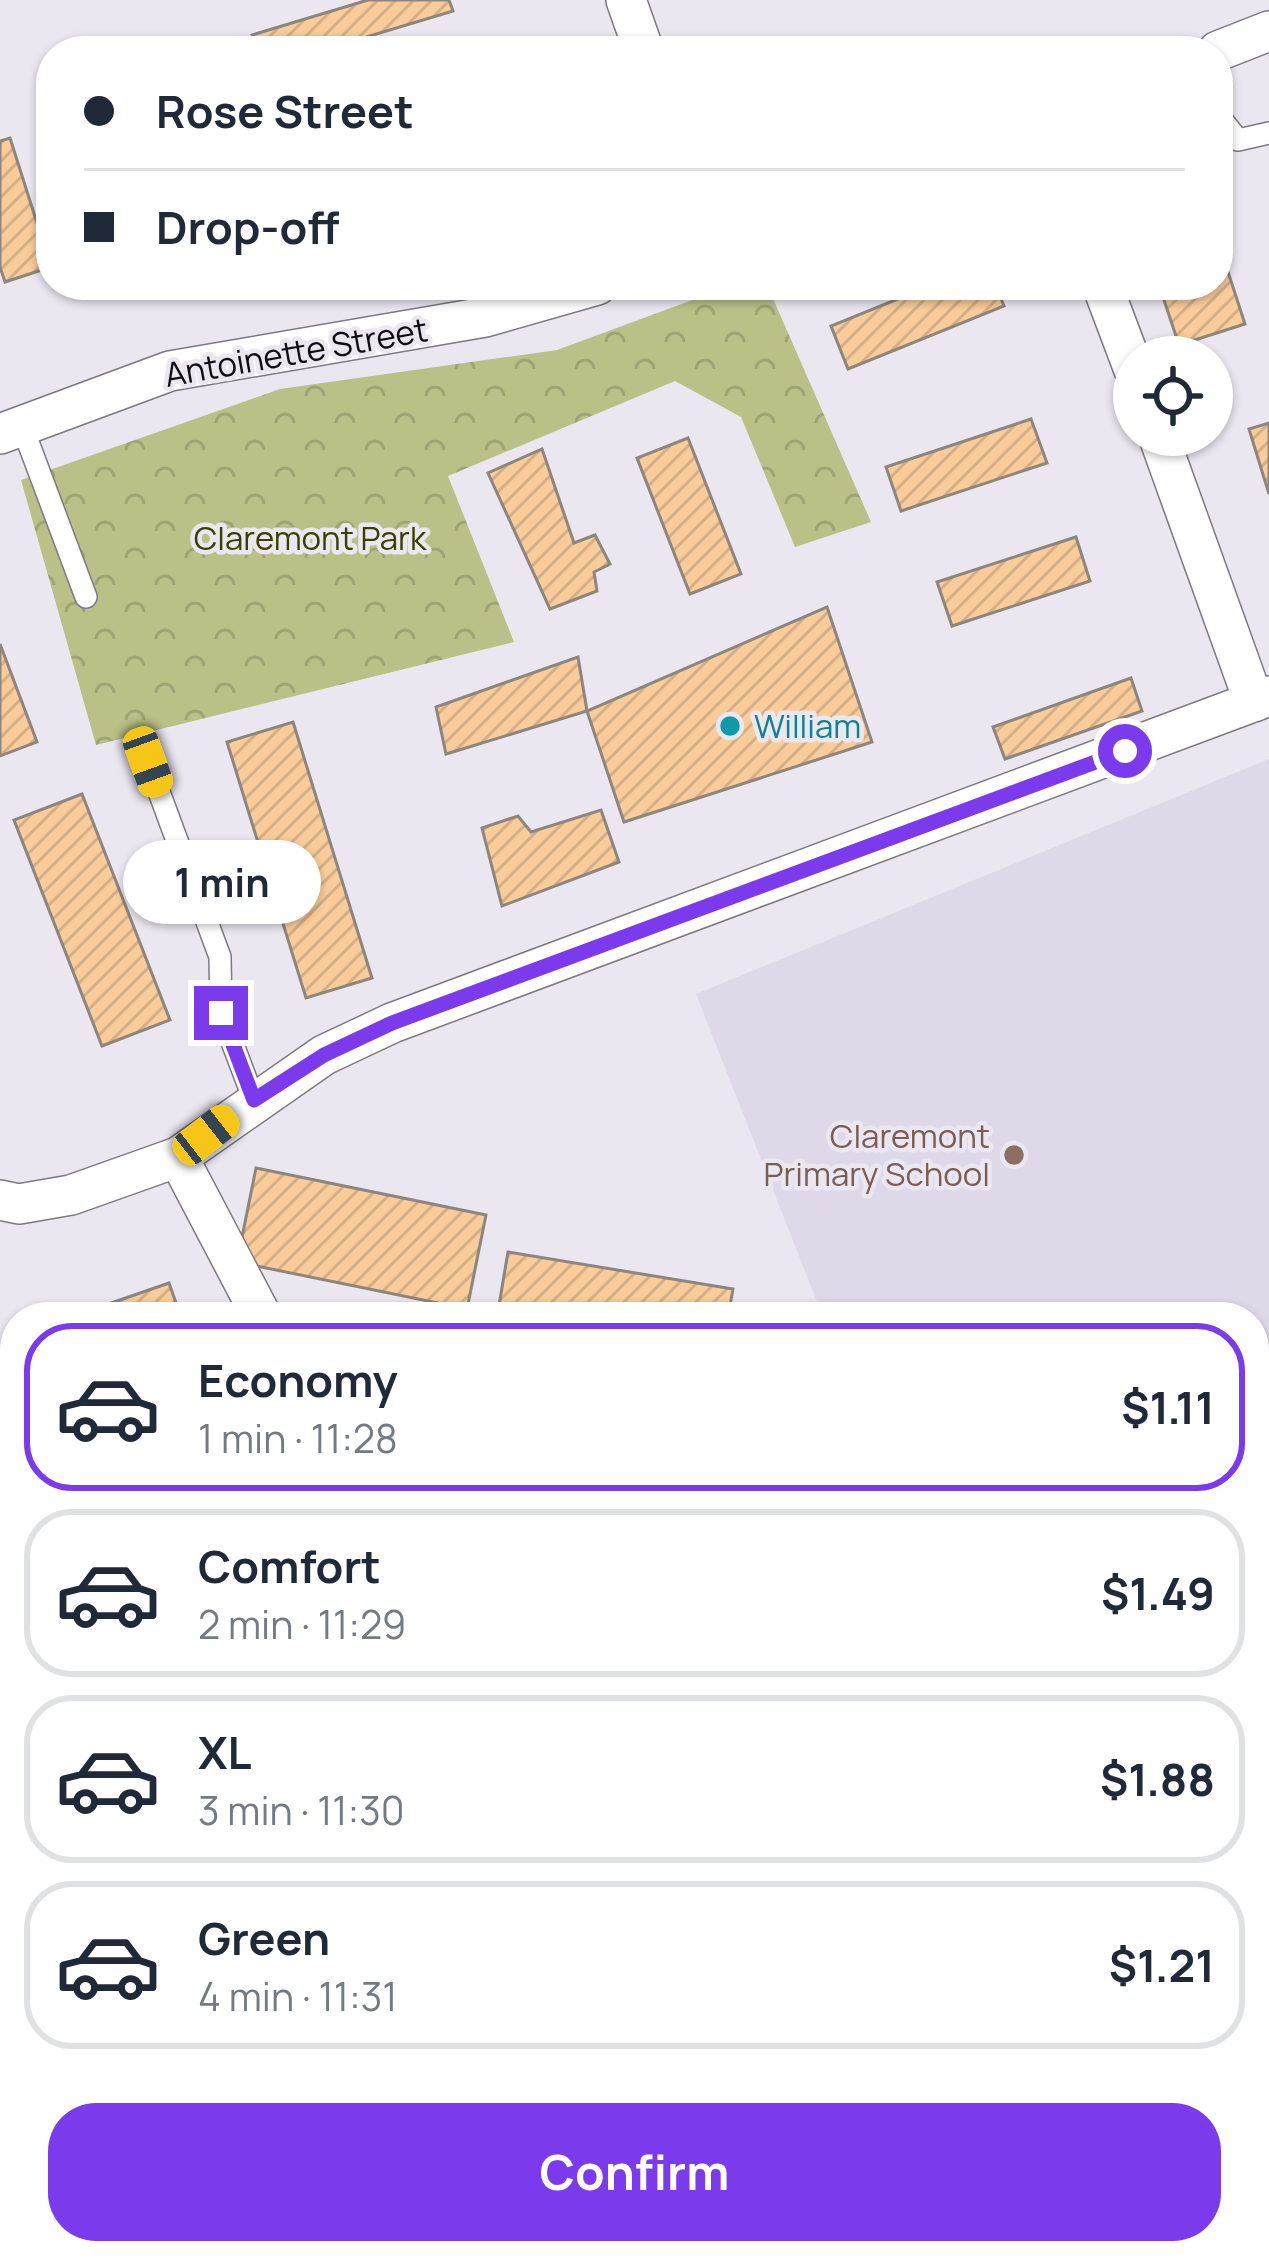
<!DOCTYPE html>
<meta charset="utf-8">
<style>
:root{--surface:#fff;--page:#f2f2f3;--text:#1f2937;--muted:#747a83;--line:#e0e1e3;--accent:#7c3aed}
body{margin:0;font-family:Manrope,sans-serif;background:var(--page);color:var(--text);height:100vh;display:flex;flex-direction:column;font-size:45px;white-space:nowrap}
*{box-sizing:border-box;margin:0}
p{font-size:39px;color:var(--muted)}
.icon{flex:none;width:66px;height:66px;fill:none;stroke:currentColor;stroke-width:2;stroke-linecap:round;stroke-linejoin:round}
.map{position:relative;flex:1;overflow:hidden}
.panel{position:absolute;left:0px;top:1302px;width:1269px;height:963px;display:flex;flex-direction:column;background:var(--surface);border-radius:48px 48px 0 0;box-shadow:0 3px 9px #0004}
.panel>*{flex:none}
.guide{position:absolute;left:36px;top:36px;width:1197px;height:264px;border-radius:48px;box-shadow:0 3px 9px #0004;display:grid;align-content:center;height:264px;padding:0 48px;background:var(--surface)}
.controls{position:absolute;left:1113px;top:336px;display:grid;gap:24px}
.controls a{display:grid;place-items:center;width:120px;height:120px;border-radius:50%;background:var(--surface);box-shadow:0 3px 9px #0004;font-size:60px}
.end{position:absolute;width:54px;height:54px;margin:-27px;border:15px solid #7c3aed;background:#fff;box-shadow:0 0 0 6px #fff}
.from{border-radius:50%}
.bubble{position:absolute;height:84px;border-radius:42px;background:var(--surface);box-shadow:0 3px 9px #0004;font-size:39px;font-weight:700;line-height:84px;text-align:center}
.car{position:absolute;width:36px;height:72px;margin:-36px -18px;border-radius:15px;box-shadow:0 0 9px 3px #0007;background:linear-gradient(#f5c518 24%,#345 0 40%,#f5c518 0 76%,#345 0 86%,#f5c518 0)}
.guide b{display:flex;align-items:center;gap:42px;height:114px;font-size:45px}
.guide b+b{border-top:3px solid var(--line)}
.guide i{width:30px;height:30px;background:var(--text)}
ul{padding:21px 0 0;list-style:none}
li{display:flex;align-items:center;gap:36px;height:168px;margin:0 24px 18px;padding:0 24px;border:6px solid var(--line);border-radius:48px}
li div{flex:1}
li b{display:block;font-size:45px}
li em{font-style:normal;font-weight:700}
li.on{border-color:var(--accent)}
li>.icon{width:108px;height:108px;stroke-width:1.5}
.action{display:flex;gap:24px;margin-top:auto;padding:24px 48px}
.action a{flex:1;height:138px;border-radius:48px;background:var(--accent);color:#fff;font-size:48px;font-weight:700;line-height:138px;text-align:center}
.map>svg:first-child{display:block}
</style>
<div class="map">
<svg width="1269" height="2263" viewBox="0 0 1269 2263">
<defs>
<pattern id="park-crowns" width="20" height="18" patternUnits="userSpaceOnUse" patternTransform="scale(3)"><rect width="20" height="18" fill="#bbc087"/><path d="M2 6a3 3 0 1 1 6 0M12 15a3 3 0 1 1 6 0" fill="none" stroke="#a0a474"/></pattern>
<pattern id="building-hatch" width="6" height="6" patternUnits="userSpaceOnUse" patternTransform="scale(3)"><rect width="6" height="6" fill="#f9cc9a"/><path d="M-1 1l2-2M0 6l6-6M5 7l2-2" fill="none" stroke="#d4ae84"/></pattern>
</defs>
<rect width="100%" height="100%" fill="#ebe7f1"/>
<path fill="#dfd8e9" d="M1269,759V1755L1254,1766V1317H823L696,994Z"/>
<path fill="url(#park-crowns)" d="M733,285H767L871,522L795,547L741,417L675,381L448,476L514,642L96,745L21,480L280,389L557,350Z"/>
<path fill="url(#building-hatch)" stroke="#8d867e" stroke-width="3" d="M368,0H449L453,11L320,51H256L252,35Z
M10,138L51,267L5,282L0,267V141Z
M1218,241L1245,324L1179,345L1159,285H1218Z
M932,285H995L1004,306L848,369L831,326Z
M1031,419L1047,463L901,511L886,467Z
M1269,423V494L1249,429Z
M688,438L741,574L690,594L637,458Z
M542,449L574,543L595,535L610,564L594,572L597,591L550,609L488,473Z
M1076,537L1090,581L952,626L937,582Z
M827,607L872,742L624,822L587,711Z
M0,644L37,742L0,756Z
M578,657L587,711L446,754L436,707Z
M1131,678L1142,711L1005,759L993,727Z
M293,722L372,978L306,998L227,742Z
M82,794L170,1020L102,1046L14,820Z
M601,810L619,862L502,906L482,828L518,816L531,832Z
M256,1168L486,1215L467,1309L237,1262Z
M508,1252L733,1289L728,1317H497Z
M169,1283L181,1317H71Z
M0,1524L15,1533V1570L0,1596Z
M0,1925L15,1934V2032L0,2023Z"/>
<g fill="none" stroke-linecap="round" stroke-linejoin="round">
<defs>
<path id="lane" d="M1218,115L1238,140L1269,133
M22,426L86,597
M148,762L220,957L221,1013L254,1100"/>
<path id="street" d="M626,0L644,51
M1218,51L1269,31
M1102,285L1134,370
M0,434L170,371L485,317L597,285
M1158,435L1254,702
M178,1157L262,1317
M0,1200L19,1204L71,1195L178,1157L324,1055L392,1023L1269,696
M0,1795L15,1803
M1254,2031L1269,2030
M0,2151L15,2146
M1254,2207L1269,2206
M964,2250L966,2263
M1122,2250V2263
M308,2263H367
M656,2263H675"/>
</defs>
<use href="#lane" stroke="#7c7982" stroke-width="24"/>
<use href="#street" stroke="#7c7982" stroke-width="42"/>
<use href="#lane" stroke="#fff" stroke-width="21"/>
<use href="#street" stroke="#fff" stroke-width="39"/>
</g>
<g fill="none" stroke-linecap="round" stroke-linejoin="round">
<path stroke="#7c3aed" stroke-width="15" d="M221,1013L254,1100L324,1055L392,1023L1125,751"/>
</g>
<circle fill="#0f9aa8" stroke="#ebe7f1" stroke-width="4.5" cx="730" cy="726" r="12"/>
<circle fill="#8d6e63" stroke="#ebe7f1" stroke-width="4.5" cx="1014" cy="1155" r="12"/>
<g text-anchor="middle" stroke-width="9" stroke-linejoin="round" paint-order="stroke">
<g font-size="33" fill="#0f0d10" stroke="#ebe7f1">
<text transform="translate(296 352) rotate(-10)" y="12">Antoinette Street</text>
</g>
<g font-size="33" fill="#3c3f00" stroke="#ebe7f1">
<text x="310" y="550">Claremont Park</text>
</g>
<g font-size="33" fill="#0d838f" stroke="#ebe7f1" text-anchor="start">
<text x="754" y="738">William</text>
</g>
<g font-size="33" fill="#785e54" stroke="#ebe7f1" text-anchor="end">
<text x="990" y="1148">Claremont<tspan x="990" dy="38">Primary School</tspan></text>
</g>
</g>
</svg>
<div class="controls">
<a><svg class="icon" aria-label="locate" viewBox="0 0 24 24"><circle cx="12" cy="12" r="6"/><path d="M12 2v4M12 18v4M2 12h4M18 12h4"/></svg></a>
</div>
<i class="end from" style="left:1125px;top:751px"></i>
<i class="end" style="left:221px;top:1013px"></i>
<div class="bubble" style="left:123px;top:840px;width:198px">1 min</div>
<i class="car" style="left:148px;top:762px;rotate:160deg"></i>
<i class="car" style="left:206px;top:1135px;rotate:52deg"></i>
<div class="guide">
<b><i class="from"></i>Rose Street</b>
<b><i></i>Drop-off</b>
</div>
<section class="panel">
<ul>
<li class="on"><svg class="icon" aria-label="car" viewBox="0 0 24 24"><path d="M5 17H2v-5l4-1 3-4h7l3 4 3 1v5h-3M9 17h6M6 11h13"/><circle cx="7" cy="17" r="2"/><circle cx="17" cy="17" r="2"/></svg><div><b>Economy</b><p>1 min · 11:28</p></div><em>$1.11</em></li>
<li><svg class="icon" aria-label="car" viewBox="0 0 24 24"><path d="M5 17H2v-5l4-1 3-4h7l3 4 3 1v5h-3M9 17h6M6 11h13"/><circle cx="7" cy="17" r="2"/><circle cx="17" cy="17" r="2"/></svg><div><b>Comfort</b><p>2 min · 11:29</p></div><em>$1.49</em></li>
<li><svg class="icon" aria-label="car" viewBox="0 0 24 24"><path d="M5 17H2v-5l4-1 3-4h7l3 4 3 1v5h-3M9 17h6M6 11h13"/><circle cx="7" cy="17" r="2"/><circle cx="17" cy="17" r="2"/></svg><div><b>XL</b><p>3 min · 11:30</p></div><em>$1.88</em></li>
<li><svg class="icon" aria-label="car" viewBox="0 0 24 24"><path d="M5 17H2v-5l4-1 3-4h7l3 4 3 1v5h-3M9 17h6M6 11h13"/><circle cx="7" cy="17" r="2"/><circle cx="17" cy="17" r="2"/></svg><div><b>Green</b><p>4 min · 11:31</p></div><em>$1.21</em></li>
</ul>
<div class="action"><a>Confirm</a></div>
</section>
</div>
